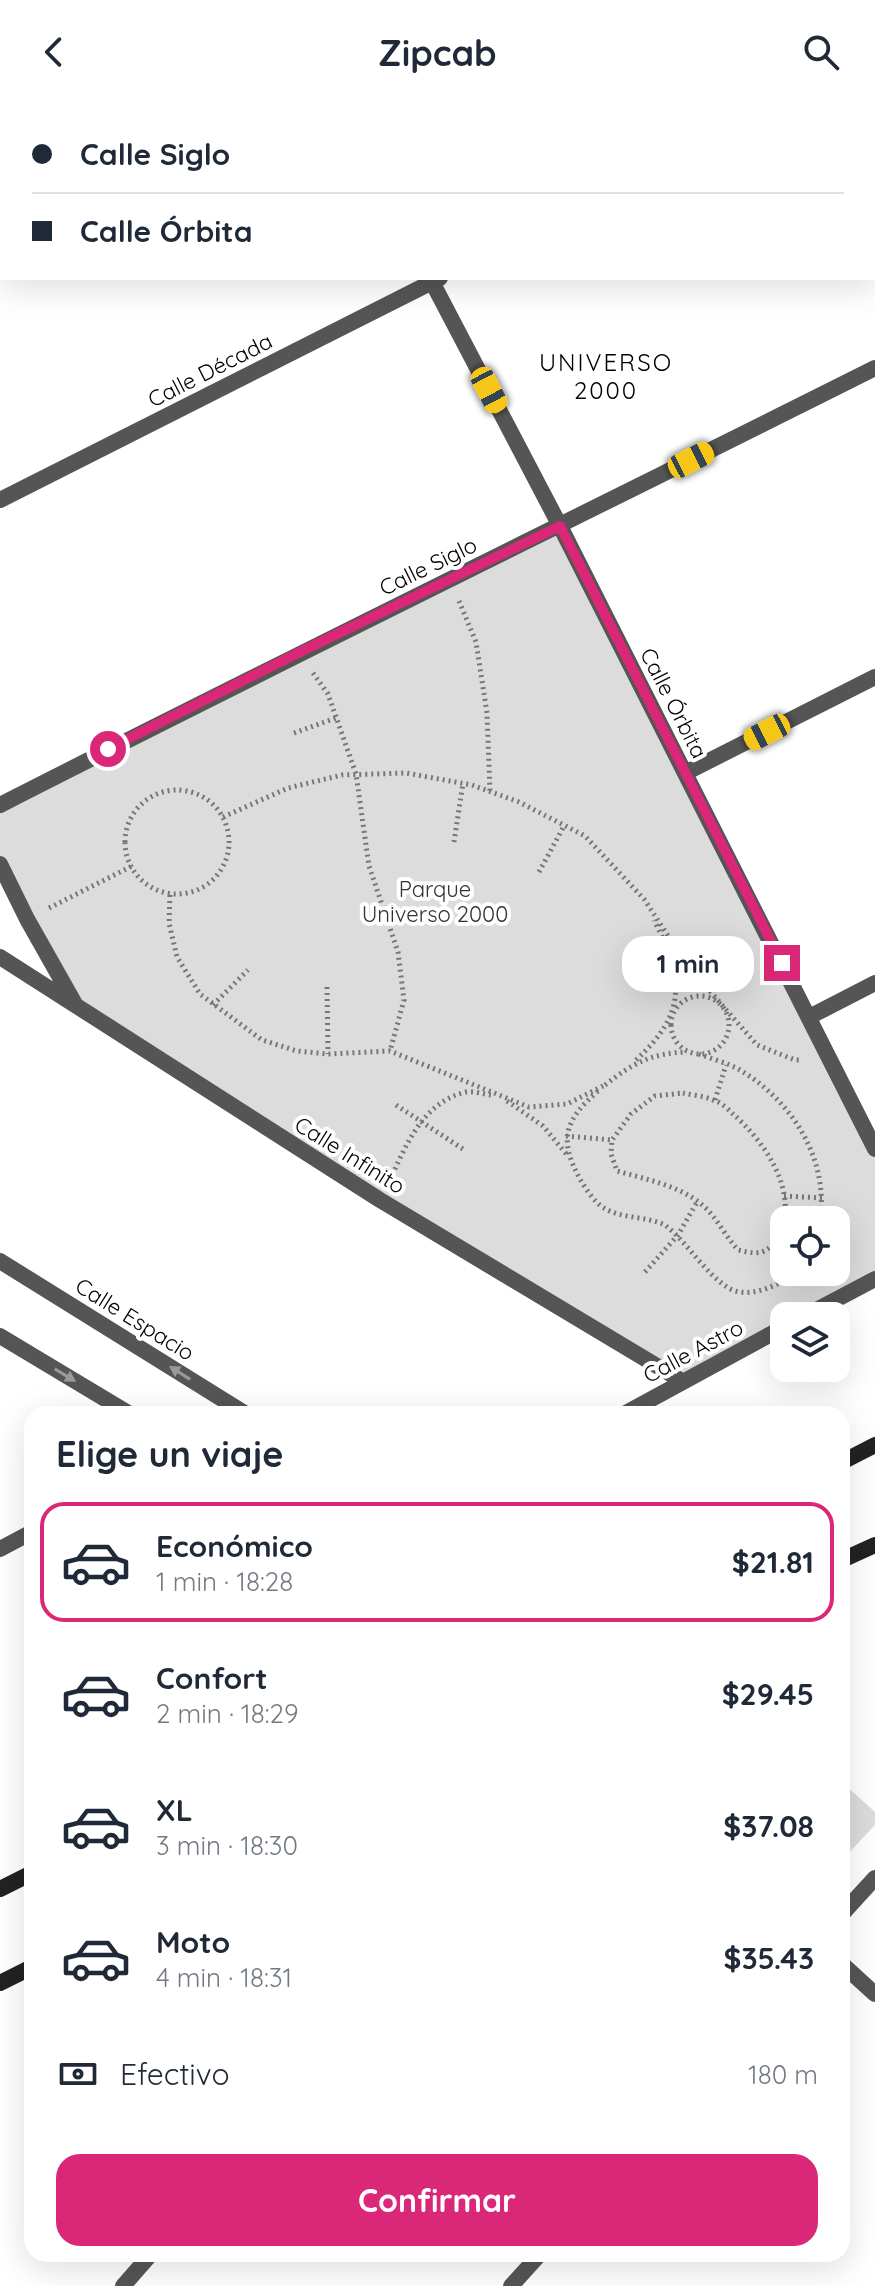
<!DOCTYPE html>
<html lang="es">
<meta charset="utf-8">
<style>
:root{--surface:#fff;--page:#f6f6f7;--text:#1f2937;--muted:#747a83;--line:#e0e1e3;--accent:#db2777}
body{margin:0;font-family:Quicksand,sans-serif;background:var(--page);color:var(--text);height:100vh;display:flex;flex-direction:column;font-size:30px;white-space:nowrap}
*{box-sizing:border-box;margin:0}
p{font-size:26px;color:var(--muted)}
.icon{flex:none;width:44px;height:44px;fill:none;stroke:currentColor;stroke-width:2;stroke-linecap:round;stroke-linejoin:round}
.map{position:relative;flex:1;overflow:hidden}
.drawer{position:absolute;left:24px;top:1302px;width:826px;height:856px;display:flex;flex-direction:column;background:var(--surface);border-radius:24px;box-shadow:0 8px 32px #0002}
.drawer>*{flex:none}
.top-card{position:absolute;left:0px;top:0px;width:876px;height:176px;box-shadow:0 8px 32px #0002;display:grid;align-content:center;height:176px;padding:0 32px;background:var(--surface)}
.fabs{position:absolute;left:770px;top:1102px;display:grid;gap:16px}
.fabs a{display:grid;place-items:center;width:80px;height:80px;border-radius:16px;background:var(--surface);box-shadow:0 8px 32px #0002;font-size:40px}
.end{position:absolute;width:36px;height:36px;margin:-18px;border:10px solid #db2777;background:#fff;box-shadow:0 0 0 4px #fff}
.from{border-radius:50%}
.bubble{position:absolute;height:56px;border-radius:24px;background:var(--surface);box-shadow:0 8px 32px #0002;font-size:26px;font-weight:800;line-height:56px;text-align:center}
.car{position:absolute;width:24px;height:48px;margin:-24px -12px;border-radius:10px;box-shadow:0 0 6px 2px #0007;background:linear-gradient(#f5c518 24%,#345 0 40%,#f5c518 0 76%,#345 0 86%,#f5c518 0)}
.top-card b{display:flex;align-items:center;gap:28px;height:76px;font-size:30px}
.top-card b+b{border-top:2px solid var(--line)}
.top-card i{width:20px;height:20px;background:var(--text)}
ul{padding:0;list-style:none}
li{display:flex;align-items:center;gap:24px;height:120px;margin:0 16px 12px;padding:0 16px;border:4px solid transparent;border-radius:24px}
li div{flex:1}
li b{display:block;font-size:30px}
li em{font-style:normal;font-weight:800}
li.selected{border-color:var(--accent)}
li>.icon{width:72px;height:72px;stroke-width:1.5}
h2{padding:0 32px;font-size:36px;line-height:96px}
.pay{display:flex;align-items:center;gap:20px;height:88px;padding:0 32px;font-size:30px}
.pay p{margin-inline-start:auto}
.action{display:flex;gap:16px;margin-top:auto;padding:16px 32px}
.action a{flex:1;height:92px;border-radius:24px;background:var(--accent);color:#fff;font-size:32px;font-weight:800;line-height:92px;text-align:center}
header{display:flex;justify-content:space-between;align-items:center;height:104px;padding:0 32px;background:var(--surface);font-size:36px;font-weight:800}
.map>svg:first-child{display:block}
</style>
<header><svg class="icon" aria-label="back" viewBox="0 0 24 24"><path d="M15 5l-7 7 7 7"/></svg>Zipcab<svg class="icon" aria-label="search" viewBox="0 0 24 24"><circle cx="10" cy="10" r="6"/><path d="M15 15l6 6"/></svg></header>
<div class="map">
<svg width="875" height="2182" viewBox="0 0 875 2182">
<rect width="100%" height="100%" fill="#fff"/>
<path fill="#dcdcdc" fill-rule="evenodd" d="M560,422L875,1045V1175L805,1212H784V1223L682,1277L78,905L0,760V701ZM784,1116H836V1168H784Z
M842,1678L875,1708V1721L842,1756Z"/>
<g fill="none" stroke-linecap="round" stroke-linejoin="round">
<path stroke="#777" stroke-width="5" stroke-dasharray="2 4" stroke-linecap="butt" d="M459,497L476,538L487,609L490,688
M313,569L328,590L356,670L369,762L398,848L404,896L390,947
M294,629L336,614
M125 738a52 52 0 1 1 104 0a52 52 0 1 1-104 0Z
M223,713L288,684L342,671L406,669L472,681L519,698L585,732L644,795L687,861L757,941L795,956H802
M454,738L463,679
M539,768L564,722
M170,791L169,819L177,853L200,890L262,936L297,947L328,950L390,947L529,1003L567,1000L605,981
M49,804L132,762
M327,883L328,950
M671 921a29 29 0 1 1 58 0a29 29 0 1 1-58 0Z
M213,901L248,866
M699,950C712,955 728,959 740,966C792,997 829,1055 820,1116
M636,956C687,909 684,876 654,816
M605,981C633,959 652,949 687,948
M598,987C565,1016 558,1035 580,1075C585,1084 595,1099 604,1104C622,1115 646,1112 665,1121C687,1138 705,1169 727,1183C747,1197 780,1181 796,1168
M683,989C692,991 704,992 713,996C721,998 728,1005 733,1010C764,1037 800,1088 779,1130C768,1151 759,1151 738,1146C728,1135 721,1122 712,1111C690,1083 648,1076 617,1067L611,1050L612,1036L631,1010L655,992Z
M715,996L726,961
M507,997L543,1022L568,1052
M396,1001L466,1047
M566,1032L612,1036
M390,1076C406,1041 423,998 466,988C473,987 484,990 491,991
M784,1092L823,1094
M645,1168L678,1131L697,1098"/>
<path stroke="#555" stroke-width="16" d="M344,0L345,2
M161,2L165,0
M783,2L787,0
M0,83L2,82
M430,174L560,422L875,1045
M0,396L440,174
M685,669L875,573
M0,701C290,553 584,410 875,264
M0,760L27,815L75,900
M0,853L380,1096L682,1277
M809,913L875,879
M0,1157L246,1310
M805,1212L875,1175
M0,1232L130,1310
M624,1310L784,1223
M0,1445L32,1428
M842,1810L875,1774
M842,1860L875,1890
M123,2182L151,2150
M511,2182L540,2150"/>
<path stroke="#222" stroke-width="16" d="M842,1358L875,1341
M842,1456L875,1441
M0,1785L32,1769
M0,1879L32,1863"/>
</g>
<defs><path id="oneway-solid" d="M-6-.8H1V-3.2L6.5 0L1 3.2V.8H-6Z" transform="scale(2)"/></defs>
<g fill="#999">
<use href="#oneway-solid" transform="translate(180 1269) rotate(-148)"/>
<use href="#oneway-solid" transform="translate(65 1271) rotate(31)"/>
</g>
<g fill="none" stroke-linecap="round" stroke-linejoin="round">
<path stroke="#db2777" stroke-width="10" d="M108,645L298,549L560,422L782,859"/>
</g>
<g text-anchor="middle" stroke-width="8" stroke-linejoin="round" paint-order="stroke">
<g font-size="22" fill="#000" stroke="#fff">
<text transform="translate(210 266) rotate(-27)" y="8">Calle Década</text>
<text transform="translate(428 462) rotate(-26)" y="8">Calle Siglo</text>
<text transform="translate(674 599) rotate(63)" y="8">Calle Órbita</text>
<text transform="translate(350 1051) rotate(32)" y="8">Calle Infinito</text>
<text transform="translate(135 1215) rotate(32)" y="8">Calle Espacio</text>
<text transform="translate(693 1247) rotate(-28)" y="8">Calle Astro</text>
</g>
<g font-size="22" fill="#333" stroke="#fff">
<text x="435" y="793">Parque<tspan x="435" dy="25">Universo 2000</tspan></text>
</g>
<g font-size="24" letter-spacing="2" fill="#000" stroke="#fff">
<text x="606" y="267">UNIVERSO<tspan x="606" dy="28">2000</tspan></text>
</g>
</g>
</svg>
<div class="fabs">
<a><svg class="icon" aria-label="locate" viewBox="0 0 24 24"><circle cx="12" cy="12" r="6"/><path d="M12 2v4M12 18v4M2 12h4M18 12h4"/></svg></a>
<a><svg class="icon" aria-label="layers" viewBox="0 0 24 24"><path d="M12 4l9 5-9 5-9-5zM3 14l9 5 9-5"/></svg></a>
</div>
<i class="end from" style="left:108px;top:645px"></i>
<i class="end" style="left:782px;top:859px"></i>
<div class="bubble" style="left:622px;top:832px;width:132px">1 min</div>
<i class="car" style="left:489px;top:286px;rotate:152deg"></i>
<i class="car" style="left:691px;top:356px;rotate:63deg"></i>
<i class="car" style="left:767px;top:628px;rotate:243deg"></i>
<div class="top-card">
<b><i class="from"></i>Calle Siglo</b>
<b><i></i>Calle Órbita</b>
</div>
<section class="drawer">
<h2>Elige un viaje</h2>
<ul>
<li class="selected"><svg class="icon" aria-label="car" viewBox="0 0 24 24"><path d="M5 17H2v-5l4-1 3-4h7l3 4 3 1v5h-3M9 17h6M6 11h13"/><circle cx="7" cy="17" r="2"/><circle cx="17" cy="17" r="2"/></svg><div><b>Económico</b><p>1 min · 18:28</p></div><em>$21.81</em></li>
<li><svg class="icon" aria-label="car" viewBox="0 0 24 24"><path d="M5 17H2v-5l4-1 3-4h7l3 4 3 1v5h-3M9 17h6M6 11h13"/><circle cx="7" cy="17" r="2"/><circle cx="17" cy="17" r="2"/></svg><div><b>Confort</b><p>2 min · 18:29</p></div><em>$29.45</em></li>
<li><svg class="icon" aria-label="car" viewBox="0 0 24 24"><path d="M5 17H2v-5l4-1 3-4h7l3 4 3 1v5h-3M9 17h6M6 11h13"/><circle cx="7" cy="17" r="2"/><circle cx="17" cy="17" r="2"/></svg><div><b>XL</b><p>3 min · 18:30</p></div><em>$37.08</em></li>
<li><svg class="icon" aria-label="car" viewBox="0 0 24 24"><path d="M5 17H2v-5l4-1 3-4h7l3 4 3 1v5h-3M9 17h6M6 11h13"/><circle cx="7" cy="17" r="2"/><circle cx="17" cy="17" r="2"/></svg><div><b>Moto</b><p>4 min · 18:31</p></div><em>$35.43</em></li>
</ul>
<div class="pay"><svg class="icon" aria-label="cash" viewBox="0 0 24 24"><path d="M3 7h18v10H3z"/><circle cx="12" cy="12" r="2"/></svg>Efectivo<p>180 m</p></div>
<div class="action"><a>Confirmar</a></div>
</section>
</div>
